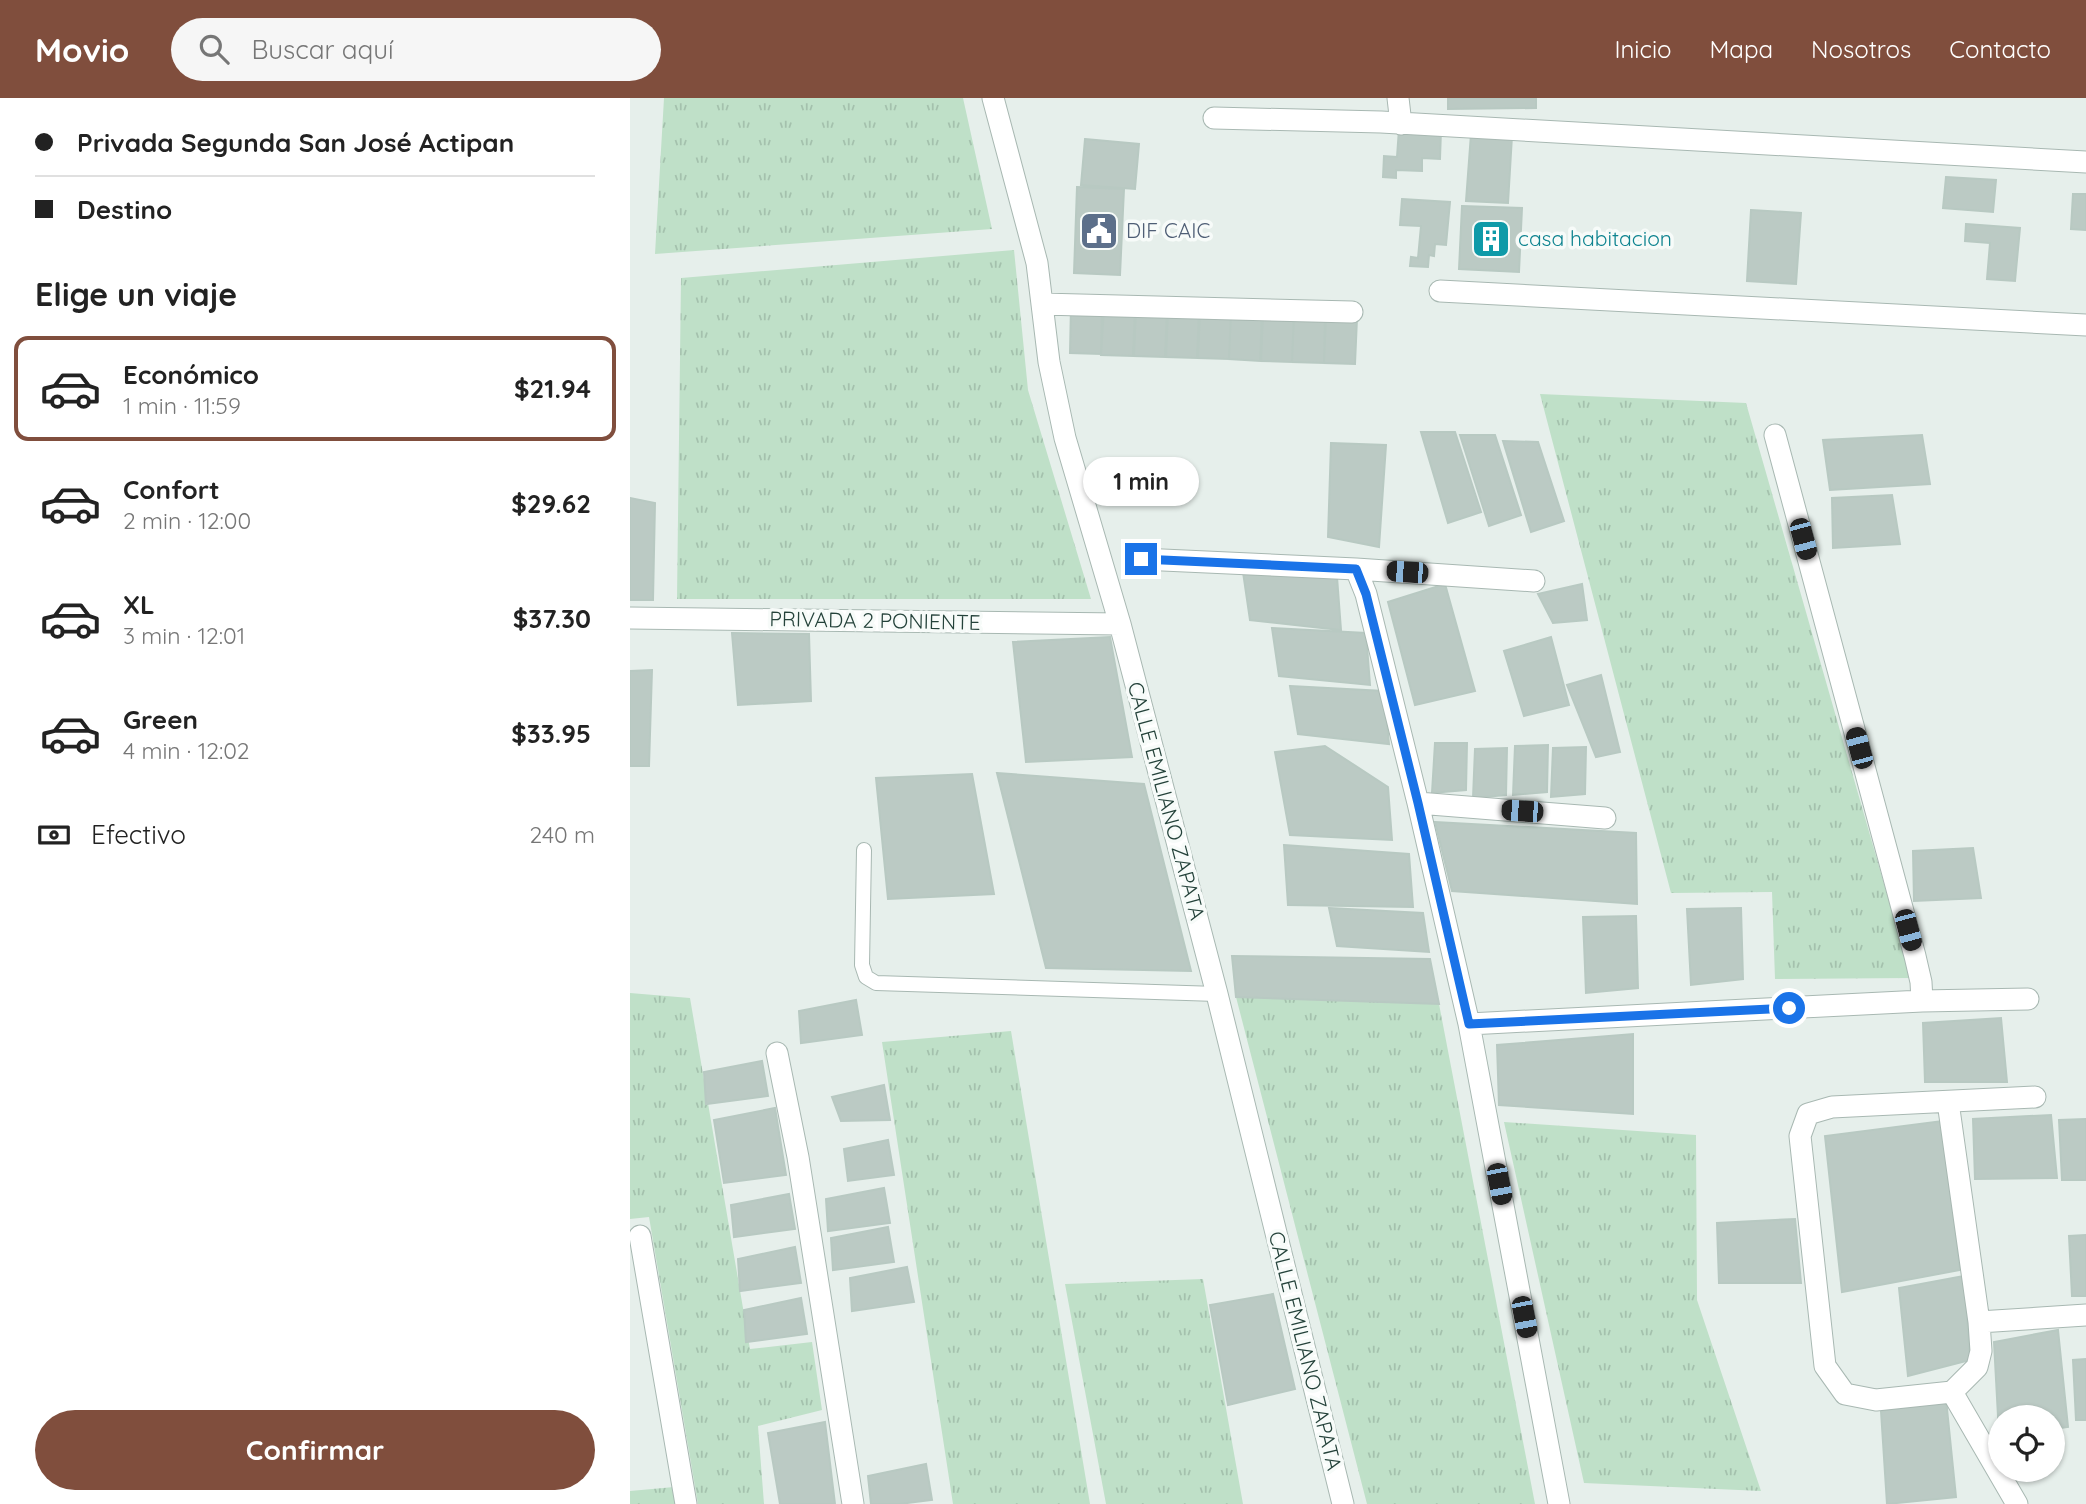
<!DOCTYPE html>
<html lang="es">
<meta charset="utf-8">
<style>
:root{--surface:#fff;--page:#f6f6f6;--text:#222;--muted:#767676;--line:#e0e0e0;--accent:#804e3d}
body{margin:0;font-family:Quicksand,sans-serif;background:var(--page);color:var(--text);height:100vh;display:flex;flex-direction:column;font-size:26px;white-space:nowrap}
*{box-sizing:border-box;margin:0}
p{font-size:23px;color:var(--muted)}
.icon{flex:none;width:38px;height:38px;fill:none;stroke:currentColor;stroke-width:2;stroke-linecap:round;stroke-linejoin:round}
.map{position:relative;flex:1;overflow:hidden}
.panel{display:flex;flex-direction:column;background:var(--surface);width:630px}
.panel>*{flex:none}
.guide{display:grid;align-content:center;height:154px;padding:0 35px;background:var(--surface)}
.tools{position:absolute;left:1358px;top:1307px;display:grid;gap:14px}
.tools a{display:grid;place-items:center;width:77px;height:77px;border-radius:50%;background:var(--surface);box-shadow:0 2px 5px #0004;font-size:35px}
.end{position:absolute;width:32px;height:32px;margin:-16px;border:9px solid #1a73e8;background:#fff;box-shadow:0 0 0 4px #fff}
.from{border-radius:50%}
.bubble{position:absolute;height:49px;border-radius:24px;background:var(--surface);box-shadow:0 2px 5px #0004;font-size:23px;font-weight:700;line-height:49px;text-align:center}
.car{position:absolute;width:21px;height:42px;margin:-21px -10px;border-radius:9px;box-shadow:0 0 5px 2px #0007;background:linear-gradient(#222 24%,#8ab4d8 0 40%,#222 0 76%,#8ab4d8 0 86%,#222 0)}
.guide b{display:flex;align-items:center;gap:24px;height:66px;font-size:26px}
.guide b+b{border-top:2px solid var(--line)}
.guide i{width:18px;height:18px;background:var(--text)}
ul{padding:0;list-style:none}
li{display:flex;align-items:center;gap:21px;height:105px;margin:0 14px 10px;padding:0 21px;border:4px solid transparent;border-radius:14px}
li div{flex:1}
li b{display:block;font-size:26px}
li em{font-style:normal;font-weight:700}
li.current{border-color:var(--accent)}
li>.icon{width:63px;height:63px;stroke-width:1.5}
h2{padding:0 35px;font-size:32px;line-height:84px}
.pay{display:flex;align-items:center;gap:18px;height:77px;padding:0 35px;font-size:26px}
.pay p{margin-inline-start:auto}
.primary-button{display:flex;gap:14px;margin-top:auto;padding:14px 35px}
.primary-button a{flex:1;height:80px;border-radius:42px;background:var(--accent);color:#fff;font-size:28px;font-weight:700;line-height:80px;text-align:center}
header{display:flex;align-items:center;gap:42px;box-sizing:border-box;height:98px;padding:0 35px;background:var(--accent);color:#fff}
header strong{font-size:33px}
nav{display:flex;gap:38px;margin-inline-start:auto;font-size:24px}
.search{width:490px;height:63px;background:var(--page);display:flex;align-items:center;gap:18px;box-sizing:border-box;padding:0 24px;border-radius:38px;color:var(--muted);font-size:26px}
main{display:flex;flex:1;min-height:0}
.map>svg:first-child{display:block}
</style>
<header>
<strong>Movio</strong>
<div class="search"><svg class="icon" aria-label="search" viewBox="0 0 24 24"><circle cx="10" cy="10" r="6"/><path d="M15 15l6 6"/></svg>Buscar aquí</div>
<nav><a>Inicio</a><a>Mapa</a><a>Nosotros</a><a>Contacto</a></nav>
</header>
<main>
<section class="panel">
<div class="guide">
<b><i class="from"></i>Privada Segunda San José Actipan</b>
<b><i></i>Destino</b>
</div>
<h2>Elige un viaje</h2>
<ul>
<li class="current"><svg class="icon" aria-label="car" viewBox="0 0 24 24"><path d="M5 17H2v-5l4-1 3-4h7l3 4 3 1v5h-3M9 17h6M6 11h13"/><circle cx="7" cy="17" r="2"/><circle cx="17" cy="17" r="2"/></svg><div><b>Económico</b><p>1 min · 11:59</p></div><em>$21.94</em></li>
<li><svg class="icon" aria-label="car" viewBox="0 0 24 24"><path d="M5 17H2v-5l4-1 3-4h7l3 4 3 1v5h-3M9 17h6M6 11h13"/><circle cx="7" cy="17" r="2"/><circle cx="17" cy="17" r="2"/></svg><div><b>Confort</b><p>2 min · 12:00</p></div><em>$29.62</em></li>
<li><svg class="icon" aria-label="car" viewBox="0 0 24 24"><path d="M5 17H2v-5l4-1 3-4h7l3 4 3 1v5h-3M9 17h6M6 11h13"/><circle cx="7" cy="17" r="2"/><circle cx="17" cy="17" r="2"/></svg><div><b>XL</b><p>3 min · 12:01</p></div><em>$37.30</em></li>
<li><svg class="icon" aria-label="car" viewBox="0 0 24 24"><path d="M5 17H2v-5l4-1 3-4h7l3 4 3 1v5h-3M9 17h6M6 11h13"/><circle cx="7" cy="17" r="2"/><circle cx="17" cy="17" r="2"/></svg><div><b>Green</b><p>4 min · 12:02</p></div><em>$33.95</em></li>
</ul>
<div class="pay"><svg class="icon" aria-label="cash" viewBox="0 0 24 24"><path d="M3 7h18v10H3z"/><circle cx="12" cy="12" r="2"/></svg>Efectivo<p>240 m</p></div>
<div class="primary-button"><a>Confirmar</a></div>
</section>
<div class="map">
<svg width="1456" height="1406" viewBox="0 0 1456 1406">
<defs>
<pattern id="grass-tufts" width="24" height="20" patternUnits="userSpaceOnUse" patternTransform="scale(1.75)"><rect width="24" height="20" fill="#bfe0c8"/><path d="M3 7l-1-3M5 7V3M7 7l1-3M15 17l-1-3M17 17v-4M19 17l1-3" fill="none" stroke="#a4c1ad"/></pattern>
</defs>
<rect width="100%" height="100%" fill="#e6efeb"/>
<path fill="url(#grass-tufts)" d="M34,0H333L362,131L25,156Z
M384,152L398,292L461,501H47L51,180Z
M910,296L1116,305L1281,880L1145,881L1142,794L1041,795Z
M0,895L60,900L120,1251L182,1244L192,1312L128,1328L134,1406H68L19,1119L0,1121Z
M606,899L809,906L905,1406H737Z
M381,933L460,1406H323L252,944Z
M874,1024L1066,1037L1067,1202L1131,1393L954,1385Z
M573,1181L613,1406H476L435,1186Z
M44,1389L47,1406H0V1393Z"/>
<path fill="#bbcac4" stroke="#b8c9c2" stroke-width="2" d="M818,0H906V10L818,11Z
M769,31L811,32L810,61L792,60V73L766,72V80L753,79L754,58L767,59Z
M841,36L882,38L878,105L836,103Z
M455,41L509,46L505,91L451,87Z
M1316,79L1366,82L1363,114L1313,110Z
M447,89L494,91L490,177L444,175Z
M1443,96H1456V132L1441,131Z
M772,101L820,104L816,147L805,146L804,158L799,157L798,169L780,168L781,159L788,160L791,128L770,127Z
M832,108L892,110L889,174L829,171Z
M1121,112L1171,115L1166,186L1117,183Z
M1336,126L1390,130L1385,183L1357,181L1360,145L1335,143Z
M441,208L472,210L471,256L440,255Z
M474,210L505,211L503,258L471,257Z
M506,211L537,212L535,259L504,258Z
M538,212L569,213L567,260L536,259Z
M570,213L601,214L599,261L568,260Z
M601,215L632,216L630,263L599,261Z
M633,216L664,217L662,264L631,263Z
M664,217L695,218L694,265L662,264Z
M696,219L727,220L725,266L694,265Z
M791,334H825L851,414L818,425Z
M830,337H865L891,417L859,428Z
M1292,337L1300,386L1200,392L1193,342Z
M873,343L908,344L934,423L901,434Z
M701,345L756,347L749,449L698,439Z
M1262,397L1270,446L1203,450L1202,400Z
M0,400L25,405L23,502H0Z
M613,474L707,479L711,532L620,522Z
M815,486L845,593L785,607L758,504Z
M952,486L957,522L923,525L908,496Z
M642,530L736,535L740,587L649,578Z
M102,535L179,536L181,603L108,607Z
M480,539L502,659L396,664L383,544Z
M921,539L939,607L894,618L874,553Z
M22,572L19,668H0V573Z
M971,577L990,654L966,659L937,587Z
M660,588L754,593L759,646L668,636Z
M805,645H837L836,692L802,695Z
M918,647L917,694L883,697L885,648Z
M695,648L758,689L762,742L660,737L645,654Z
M956,649L955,696L921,699L923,650Z
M877,650L876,697L843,700L845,651Z
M367,675L514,686L561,873L416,870Z
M342,676L364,796L258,801L246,680Z
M805,724L1006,735L1007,806L822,793Z
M654,747L779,756L783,809L658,807Z
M1343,750L1351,800L1284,803L1283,753Z
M699,810L793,815L799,854L707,848Z
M1111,810L1113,881L1061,887L1057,811Z
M1006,818L1008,890L956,895L953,819Z
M602,858L800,861L809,906L606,899Z
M226,902L232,937L171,945L169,913Z
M1371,920L1377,984H1295L1293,925Z
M1003,936V1016L869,1007L867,947Z
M132,963L138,998L76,1006L74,974Z
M254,987L260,1022L211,1023L202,999Z
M145,1010L156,1077L94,1085L84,1022Z
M1421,1017L1427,1080L1345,1081L1343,1021Z
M1456,1021V1082H1432L1429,1022Z
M1312,1023L1330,1172L1212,1194L1195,1038Z
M258,1042L264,1077L218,1083L214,1051Z
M254,1090L260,1125L198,1133L196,1101Z
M159,1096L165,1131L104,1139L101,1107Z
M1165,1121L1171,1185H1089L1087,1125Z
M258,1129L264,1164L203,1172L201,1140Z
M1456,1137V1198H1442L1439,1138Z
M165,1149L171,1185L110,1193L108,1161Z
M277,1169L284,1204L222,1213L220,1180Z
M1334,1178L1340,1262L1278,1278L1269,1190Z
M643,1196L665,1291L598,1307L580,1207Z
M171,1200L177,1236L116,1244L114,1212Z
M1428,1232L1438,1329L1423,1331V1320H1370L1369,1337L1364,1244Z
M1456,1261V1322H1446L1443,1262Z
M1316,1301L1326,1399L1257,1406L1251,1313Z
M195,1324L205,1406H150L138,1335Z
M296,1366L302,1402L269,1406H241L238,1378Z"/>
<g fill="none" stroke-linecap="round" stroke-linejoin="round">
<defs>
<path id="lane" d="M234,752L232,867L236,879L246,885L587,896"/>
<path id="street" d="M363,0L407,165L419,264L435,340L490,526L587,896L713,1406
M768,0L771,26
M584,20L751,24L1456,64
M810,193L1456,227
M412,206L722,214
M1145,337L1285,858L1291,884L1292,903
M511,461L726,471
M904,483L726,471L736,496L788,705L839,926L929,1406
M0,520L490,526
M788,705L975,720
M839,926L1292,903L1398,901
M147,955L168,1059L223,1406
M1318,1004L1349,1224L1351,1253L1347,1269L1322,1294L1246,1302L1215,1296L1195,1268L1170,1038L1178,1016L1202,1009L1405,999
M10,1138L56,1406
M1349,1224L1456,1217
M1322,1294L1387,1406"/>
</defs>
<use href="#lane" stroke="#a8b8b2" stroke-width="16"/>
<use href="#street" stroke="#a8b8b2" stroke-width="23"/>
<use href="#lane" stroke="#fff" stroke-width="14"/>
<use href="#street" stroke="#fff" stroke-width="21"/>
</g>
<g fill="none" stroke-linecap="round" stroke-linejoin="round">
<path stroke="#1a73e8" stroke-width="9" d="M511,461L726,471L736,496L788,705L839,926L1159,910"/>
</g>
<defs>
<symbol id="civic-square" viewBox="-11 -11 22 22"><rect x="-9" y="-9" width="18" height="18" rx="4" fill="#5c6f8a" stroke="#f7fbf9"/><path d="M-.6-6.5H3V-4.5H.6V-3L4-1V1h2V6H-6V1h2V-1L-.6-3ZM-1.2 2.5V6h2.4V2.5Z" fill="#fff"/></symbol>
<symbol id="building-square" viewBox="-11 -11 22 22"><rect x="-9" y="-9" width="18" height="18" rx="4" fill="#0f9aa8" stroke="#f7fbf9"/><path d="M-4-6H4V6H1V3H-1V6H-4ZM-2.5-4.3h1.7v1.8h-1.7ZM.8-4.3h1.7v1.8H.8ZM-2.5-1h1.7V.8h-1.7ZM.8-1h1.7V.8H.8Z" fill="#fff"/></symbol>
</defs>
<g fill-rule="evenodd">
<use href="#civic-square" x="447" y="111" width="44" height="44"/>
<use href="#building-square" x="839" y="119" width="44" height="44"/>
</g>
<g text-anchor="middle" stroke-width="7" stroke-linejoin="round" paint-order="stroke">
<g font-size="21" fill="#4e5e75" stroke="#f7fbf9" text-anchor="start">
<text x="496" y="140">DIF CAIC</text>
</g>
<g font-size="21" fill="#0d838f" stroke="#f7fbf9" text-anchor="start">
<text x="888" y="148">casa habitacion</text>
</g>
<g font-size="21" fill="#24423a" stroke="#f7fbf9">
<text transform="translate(245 523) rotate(1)" y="7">PRIVADA 2 PONIENTE</text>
<text transform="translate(536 703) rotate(75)" y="7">CALLE EMILIANO ZAPATA</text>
<text transform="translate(675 1253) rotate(76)" y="7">CALLE EMILIANO ZAPATA</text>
</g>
</g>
</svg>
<div class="tools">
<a><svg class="icon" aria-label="locate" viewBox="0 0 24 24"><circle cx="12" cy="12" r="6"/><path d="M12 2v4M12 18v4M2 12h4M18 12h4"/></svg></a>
</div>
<i class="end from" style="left:1159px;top:910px"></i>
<i class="end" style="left:511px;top:461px"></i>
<div class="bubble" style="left:453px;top:359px;width:116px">1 min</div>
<i class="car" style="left:1173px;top:441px;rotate:165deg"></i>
<i class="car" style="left:777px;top:474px;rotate:274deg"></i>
<i class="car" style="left:1229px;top:650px;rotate:345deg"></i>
<i class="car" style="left:892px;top:713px;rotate:274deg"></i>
<i class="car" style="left:1278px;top:832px;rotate:165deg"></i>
<i class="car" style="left:869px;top:1086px;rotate:169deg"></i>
<i class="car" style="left:894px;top:1219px;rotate:169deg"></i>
</div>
</main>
